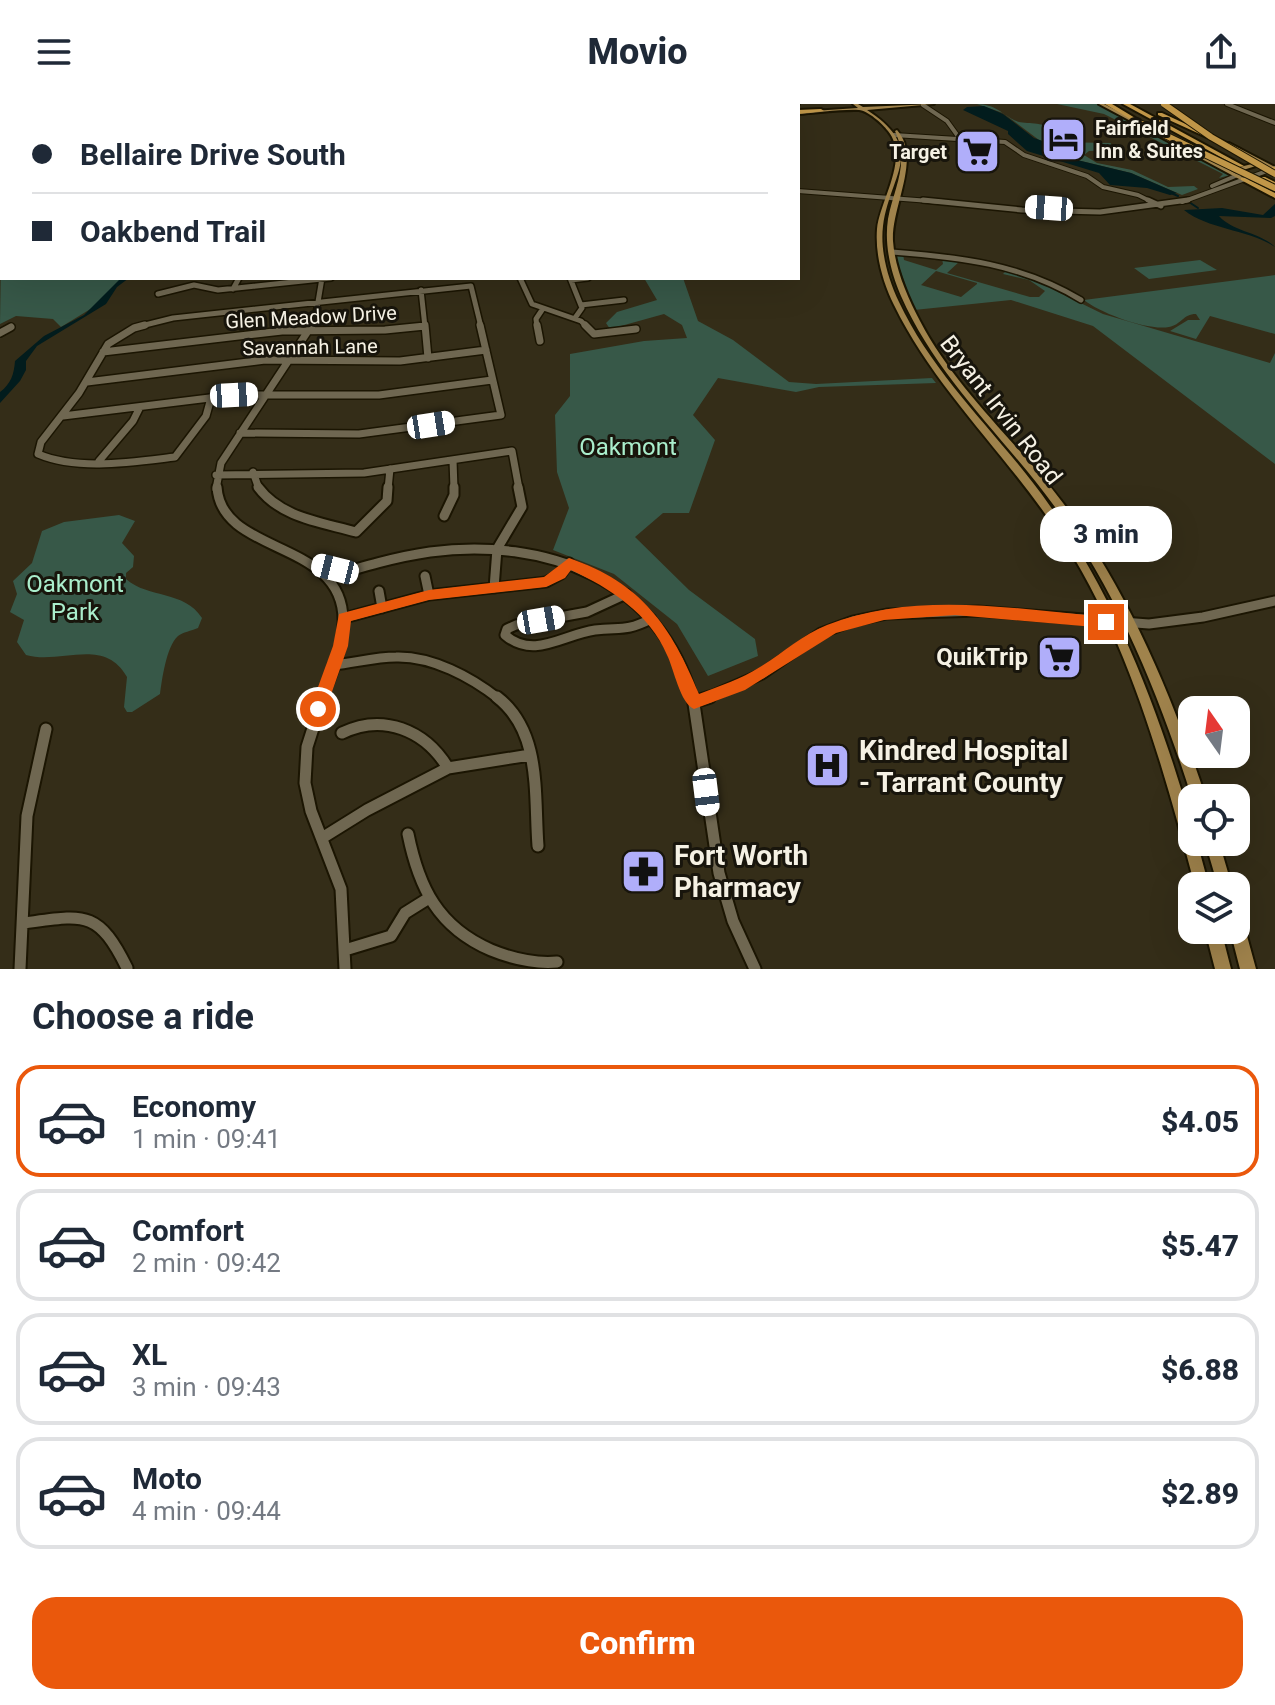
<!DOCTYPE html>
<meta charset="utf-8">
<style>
:root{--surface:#fff;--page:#f2f2f3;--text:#1f2937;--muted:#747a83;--line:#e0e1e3;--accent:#ea580c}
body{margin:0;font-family:Roboto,sans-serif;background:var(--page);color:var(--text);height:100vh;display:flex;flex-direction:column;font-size:30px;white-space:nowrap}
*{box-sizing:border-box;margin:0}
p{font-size:26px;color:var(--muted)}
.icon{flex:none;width:44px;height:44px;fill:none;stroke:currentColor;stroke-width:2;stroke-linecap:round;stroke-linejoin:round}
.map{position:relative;height:865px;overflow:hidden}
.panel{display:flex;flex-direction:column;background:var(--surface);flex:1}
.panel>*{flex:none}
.hud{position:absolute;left:0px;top:0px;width:800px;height:176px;box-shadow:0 8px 32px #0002;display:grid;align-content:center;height:176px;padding:0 32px;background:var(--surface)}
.needle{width:52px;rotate:346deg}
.tools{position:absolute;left:1178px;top:592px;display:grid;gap:16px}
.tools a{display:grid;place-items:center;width:72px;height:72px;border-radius:16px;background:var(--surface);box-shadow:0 8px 32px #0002;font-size:40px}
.end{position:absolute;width:36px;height:36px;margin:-18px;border:10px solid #ea580c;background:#fff;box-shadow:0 0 0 4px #fff}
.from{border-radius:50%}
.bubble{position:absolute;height:56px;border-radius:24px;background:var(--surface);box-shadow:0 8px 32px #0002;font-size:26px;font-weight:800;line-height:56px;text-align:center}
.car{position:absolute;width:24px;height:48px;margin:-24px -12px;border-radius:10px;box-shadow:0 0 6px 2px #0007;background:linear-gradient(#fff 24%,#345 0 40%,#fff 0 76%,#345 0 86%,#fff 0)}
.hud b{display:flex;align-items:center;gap:28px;height:76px;font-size:30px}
.hud b+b{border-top:2px solid var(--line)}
.hud i{width:20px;height:20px;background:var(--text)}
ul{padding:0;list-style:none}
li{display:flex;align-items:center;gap:24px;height:112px;margin:0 16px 12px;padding:0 16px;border:4px solid var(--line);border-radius:24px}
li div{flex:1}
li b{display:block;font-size:30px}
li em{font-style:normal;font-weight:800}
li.on{border-color:var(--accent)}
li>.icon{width:72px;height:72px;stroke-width:1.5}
h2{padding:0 32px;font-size:36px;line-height:96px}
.action{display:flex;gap:16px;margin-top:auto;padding:16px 32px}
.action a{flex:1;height:92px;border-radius:24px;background:var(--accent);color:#fff;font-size:32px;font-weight:800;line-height:92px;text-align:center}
header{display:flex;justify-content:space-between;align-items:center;height:104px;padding:0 32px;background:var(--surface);font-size:36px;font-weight:800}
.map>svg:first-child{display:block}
</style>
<header><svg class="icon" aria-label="menu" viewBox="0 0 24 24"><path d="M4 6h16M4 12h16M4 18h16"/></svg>Movio<svg class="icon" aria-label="share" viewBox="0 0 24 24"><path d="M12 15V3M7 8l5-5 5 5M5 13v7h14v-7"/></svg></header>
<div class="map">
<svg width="1275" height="865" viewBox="0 0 1275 865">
<rect width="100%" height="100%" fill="#342d18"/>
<path fill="#375848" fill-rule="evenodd" d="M977,0C995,1 999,7 1012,15C1025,23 1038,14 1057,28L1043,31L1054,38L1111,39L1109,46L1089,47L1084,51L1097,59L1132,66L1168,83L1194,82L1198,85L1182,91L1131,69L1077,56L1070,52L1071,47L1039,36L1003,9Z
M1057,0H1099L1230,71L1219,74L1223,70L1104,10Z
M2,87V174H122L97,201L61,223L53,215L16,212L0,220Z
M903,150L904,156L936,166L943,160L942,154L960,157L947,169L1030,193H1039L1045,187L1029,176L1003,170L1007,166L1056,184L1058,188L1103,210L1270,259L1275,249V360L1093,222L1011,196L914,206L895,151ZM936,167L977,179V180L961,193L921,181Z
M1200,156L1217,166L1149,175L1134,164Z
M1275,171V230L1210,212L1196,235L1170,227L1188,216H1200L1196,210C1183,210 1181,221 1169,223C1148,227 1100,209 1084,196Z
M644,174H683L698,217L733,236L789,278L816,280L932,274L936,279L819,283L796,288L718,274L693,311L715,336L689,409H663L635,433L689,486L755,535L758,552L708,572L677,520L614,470L553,446L569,404L557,368L555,311L570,292V250L644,237L687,234L682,221L664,210L610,225L606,219L617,208L657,196Z
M119,411L135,417L122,439L134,452L133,463L126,469V475C149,495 184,486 202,514L198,524C191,527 183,528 178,532C166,543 162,576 160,590L132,608H127L124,603L127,573C104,532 61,561 26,551L17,538L24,516L10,508L17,490L13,477L32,459L42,427L64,418Z"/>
<path fill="#021c1d" d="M984,2L1003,10L1034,34L1071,47L1070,52L1077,56L1131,69L1177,89L1170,91L1147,84L1110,81L1099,69L1027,47L1008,30V27L963,6L967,3Z
M1275,100V112L1271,114L1219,112C1233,128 1260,128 1275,143C1248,125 1209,126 1184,106L1222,104L1263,111Z
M121,174H129L117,183L106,200L37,242L26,257V266L20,277L0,299V288C11,280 14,270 15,257L44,232L84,211Z"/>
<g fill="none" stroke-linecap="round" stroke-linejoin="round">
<path stroke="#021c1d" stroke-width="2" d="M1171,89L1178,92
M1189,98L1198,104"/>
<defs>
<path id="minor-far4" d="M318,0L357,2
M482,0L485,2
M1227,0L1275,19
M923,1L947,17L960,35
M77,2L83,0
M190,2L204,0
M245,2L254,0
M463,2L469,0
M894,31L1005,38L1024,51L1087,72L1103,83L1138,91L1152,98
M1212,82L1240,70
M798,87L943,98
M1182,98L1275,64"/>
<path id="minor-far3" d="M923,96L1022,106L1100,108L1188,96
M1148,96L1161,102
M892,148C959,153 1022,160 1081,196
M520,174L532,200L581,217L587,223
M570,174L582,204L575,214
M571,176L588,174
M194,181L218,186L331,174
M233,185L239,174
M421,186L425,223
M158,190L194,181
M581,201L624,196
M137,223L173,214L471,182L481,223
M310,223L315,216L322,174
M413,223L425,222
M537,223L536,215L542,206"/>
<path id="minor-far2" d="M145,221L134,224L108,240L79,289L41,338L38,350C78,367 133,358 175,353L206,312L211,294
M425,221L428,254
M537,221L540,237
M585,221L594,230L636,225
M0,229L11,223
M103,248L282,227L385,226L425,222
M87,278L265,256L400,257L486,246
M63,312L234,291H379L492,276
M240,329L359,330L501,311L480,221
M453,356L454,385
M99,357L133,317L140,303
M253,368L259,385
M216,371L364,369L512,347L519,385
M216,385L221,359L312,221
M388,385L390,365"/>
<path id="minor-far1" d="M217,383C221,452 345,435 343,518C343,545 332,570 322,595
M258,383C281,414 321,418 356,428L387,397L388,383
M444,412L454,391V383
M425,472L429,491
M329,473C362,463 395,453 430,448C545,433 660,475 693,595
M494,484L497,445L522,403L518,383
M379,487L382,504
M626,490L587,508L516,521L507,525L505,531C534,556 564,530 595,526C621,523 625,528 651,515
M344,514L429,491L546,478L561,470L569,459
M333,561C354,559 375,553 396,553C432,552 471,573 499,595
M704,595L762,570L821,529L853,517L887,510L978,507L1149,520L1203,513L1275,497"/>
<path id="minor" d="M323,593L307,643L305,679L311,707L341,785L345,865
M497,593C542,628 534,690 538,742
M693,593L719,769L733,817L755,865
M694,598L710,593
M342,629C383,609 425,626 448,664
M408,730C419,784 438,823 491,846C513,855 533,860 557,858
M322,734L367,706L448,664L530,651
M24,819C84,811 98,805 127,864
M345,846L391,832L405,809L429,794
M20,865L27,712L46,625"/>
<path id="major" d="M853,0H858L863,3L934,0L867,6C928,46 890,69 883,122C880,147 888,175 899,198C935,275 1002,333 1050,402C1118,498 1159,608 1192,721V738H1197L1209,782H1195C1162,660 1128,533 1057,427C1006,350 935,285 894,201C883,179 875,151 877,125C880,96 910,54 888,27C882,19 868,7 859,6C842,5 815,9 798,10V8L858,4Z
M1099,0H1104L1226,64L1240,63L1256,59V57L1227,41L1229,39L1275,63V65H1271L1262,60L1240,67H1231L1246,75L1241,76Z
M897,26C922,54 891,103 893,137C895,165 907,192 920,217C956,286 1017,338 1063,399C1129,489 1171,589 1206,694H1192C1159,591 1119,491 1055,403C1004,333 937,274 901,192C891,169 884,141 888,115C894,83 910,60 895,27Z
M1205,738H1219L1232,782H1218Z
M1236,813L1241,816L1244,821L1256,865H1240L1230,826H1236Z
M1205,826H1221L1231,865H1215Z"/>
<path id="highway" d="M725,0H757L722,2Z
M768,0H799L765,2Z
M1105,0H1112L1145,20L1140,21Z
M1123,0H1130L1244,62L1239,63Z
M798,6L821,5L824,7L798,10Z
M1158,9H1162L1240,45L1235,46L1158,11Z
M1165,32H1169L1188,45L1183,46L1165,34Z
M0,58H2V62H0Z
M1271,63H1275V67L1271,65Z
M1261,73H1265L1275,78V83L1261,75Z
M1241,74H1245L1275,89V94L1241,76Z"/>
</defs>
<use href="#minor-far4" stroke="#1b1502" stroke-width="6"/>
<use href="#minor-far3" stroke="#1b1502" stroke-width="8"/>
<use href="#minor-far2" stroke="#1b1502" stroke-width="10"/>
<use href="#minor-far1" stroke="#1b1502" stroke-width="13"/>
<use href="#minor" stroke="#1b1502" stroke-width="15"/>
<use href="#major" stroke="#1b1502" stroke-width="4"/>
<use href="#highway" stroke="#1b1502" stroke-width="4"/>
<use href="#minor-far4" stroke="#6f6751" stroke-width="4"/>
<use href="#minor-far3" stroke="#6f6751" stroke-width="5"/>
<use href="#minor-far2" stroke="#6f6751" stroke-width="7"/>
<use href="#minor-far1" stroke="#6f6751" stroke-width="9"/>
<use href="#minor" stroke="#6f6751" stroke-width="11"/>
<use href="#major" fill="#a0834c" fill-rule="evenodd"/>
<use href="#highway" fill="#c09648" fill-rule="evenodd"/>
<defs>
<path id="highway-bridge" d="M1164,0L1211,33L1275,70
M1142,20L1275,84"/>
</defs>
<use href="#highway-bridge" stroke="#1b1502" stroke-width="8" stroke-linecap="butt"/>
<use href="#highway-bridge" stroke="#c09648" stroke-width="6"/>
</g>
<path fill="#ea580c" d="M569,454C642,479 671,522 699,590C720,582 741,575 760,563C783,549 802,531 827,521C915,486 1015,505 1106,513L1113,518L1106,524L955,511L884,516L836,529L745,586L694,605C680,599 674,565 667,551C650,510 610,484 571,466L565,474L546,483L429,496L351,517L348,542L326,605L318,612L313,610L310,605L333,542L339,510L429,486L544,473Z"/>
<defs>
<symbol id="hotel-square" viewBox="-11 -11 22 22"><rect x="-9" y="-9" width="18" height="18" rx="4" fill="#b0aefa" stroke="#18150c"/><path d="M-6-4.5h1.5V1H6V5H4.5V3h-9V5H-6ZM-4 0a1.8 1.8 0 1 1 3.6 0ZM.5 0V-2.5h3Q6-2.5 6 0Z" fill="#111"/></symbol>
<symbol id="supermarket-square" viewBox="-11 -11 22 22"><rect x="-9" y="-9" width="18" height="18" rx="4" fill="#b0aefa" stroke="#18150c"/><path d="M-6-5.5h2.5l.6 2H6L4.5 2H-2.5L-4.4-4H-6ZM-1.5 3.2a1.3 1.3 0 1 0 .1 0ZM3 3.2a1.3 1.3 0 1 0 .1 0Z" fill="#111"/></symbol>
<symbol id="hospital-square" viewBox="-11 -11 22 22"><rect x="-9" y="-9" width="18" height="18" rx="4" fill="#b0aefa" stroke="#18150c"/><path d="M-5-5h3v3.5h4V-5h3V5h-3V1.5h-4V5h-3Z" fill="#111"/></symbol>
<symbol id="pharmacy-square" viewBox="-11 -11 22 22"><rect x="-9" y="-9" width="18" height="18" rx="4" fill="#b0aefa" stroke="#18150c"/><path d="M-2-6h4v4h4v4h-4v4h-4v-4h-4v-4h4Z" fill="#111"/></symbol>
</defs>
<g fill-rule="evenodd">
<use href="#hotel-square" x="1038" y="10" width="51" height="51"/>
<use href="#supermarket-square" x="952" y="22" width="51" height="51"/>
<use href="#supermarket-square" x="1034" y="528" width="51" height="51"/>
<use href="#hospital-square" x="802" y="636" width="51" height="51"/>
<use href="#pharmacy-square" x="618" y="742" width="51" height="51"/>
</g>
<g text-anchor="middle" stroke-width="6" stroke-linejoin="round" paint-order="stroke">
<g font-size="20" font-weight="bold" fill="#f5f1e4" stroke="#18150c" text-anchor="start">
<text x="1095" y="31">Fairfield<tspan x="1095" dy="23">Inn &amp; Suites</tspan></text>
<text x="947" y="55" text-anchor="end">Target</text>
</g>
<g font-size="20" fill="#f5f1e4" stroke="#18150c">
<text transform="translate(311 213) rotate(-3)" y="7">Glen Meadow Drive</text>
<text transform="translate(310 243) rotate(-1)" y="7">Savannah Lane</text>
</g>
<g font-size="24" fill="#f5f1e4" stroke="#18150c">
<text transform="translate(1001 306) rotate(52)" y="8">Bryant Irvin Road</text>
</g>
<g font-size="24" fill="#aec" stroke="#18150c">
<text x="628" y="351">Oakmont</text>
<text x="75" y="488">Oakmont<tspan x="75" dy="28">Park</tspan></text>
</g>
<g font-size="24" font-weight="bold" fill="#f5f1e4" stroke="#18150c" text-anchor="end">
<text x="1028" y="561">QuikTrip</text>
</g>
<g font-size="28" font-weight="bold" fill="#f5f1e4" stroke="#18150c" text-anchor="start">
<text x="859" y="656">Kindred Hospital<tspan x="859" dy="32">- Tarrant County</tspan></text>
<text x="674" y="761">Fort Worth<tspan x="674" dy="32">Pharmacy</tspan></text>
</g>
</g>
</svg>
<div class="tools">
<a><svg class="needle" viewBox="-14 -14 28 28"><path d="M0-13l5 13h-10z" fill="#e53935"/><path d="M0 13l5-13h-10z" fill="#747a83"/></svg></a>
<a><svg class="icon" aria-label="locate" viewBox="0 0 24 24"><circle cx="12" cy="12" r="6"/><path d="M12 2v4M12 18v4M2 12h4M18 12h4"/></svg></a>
<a><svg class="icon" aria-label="layers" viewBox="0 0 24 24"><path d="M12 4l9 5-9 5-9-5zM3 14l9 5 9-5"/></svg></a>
</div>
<i class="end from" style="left:318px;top:605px"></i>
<i class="end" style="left:1106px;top:518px"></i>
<div class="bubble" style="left:1040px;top:402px;width:132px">3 min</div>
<i class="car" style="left:1049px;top:104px;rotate:274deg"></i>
<i class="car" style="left:234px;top:291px;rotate:87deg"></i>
<i class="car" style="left:431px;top:321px;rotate:81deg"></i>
<i class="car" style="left:335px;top:465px;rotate:284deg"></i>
<i class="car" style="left:541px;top:516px;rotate:80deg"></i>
<i class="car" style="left:706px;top:688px;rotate:173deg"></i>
<div class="hud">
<b><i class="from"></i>Bellaire Drive South</b>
<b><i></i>Oakbend Trail</b>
</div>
</div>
<section class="panel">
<h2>Choose a ride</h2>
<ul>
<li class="on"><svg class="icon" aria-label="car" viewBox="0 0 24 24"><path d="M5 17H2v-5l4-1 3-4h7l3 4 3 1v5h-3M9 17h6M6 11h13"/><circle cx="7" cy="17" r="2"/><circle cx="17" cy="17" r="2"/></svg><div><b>Economy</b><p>1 min · 09:41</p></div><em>$4.05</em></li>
<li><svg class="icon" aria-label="car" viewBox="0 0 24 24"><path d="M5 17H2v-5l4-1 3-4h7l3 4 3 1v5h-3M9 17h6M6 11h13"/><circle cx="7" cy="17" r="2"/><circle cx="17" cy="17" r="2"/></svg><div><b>Comfort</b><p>2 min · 09:42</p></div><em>$5.47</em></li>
<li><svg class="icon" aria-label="car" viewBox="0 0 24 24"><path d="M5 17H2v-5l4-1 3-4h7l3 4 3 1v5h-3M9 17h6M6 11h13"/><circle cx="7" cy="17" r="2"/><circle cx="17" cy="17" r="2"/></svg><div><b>XL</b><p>3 min · 09:43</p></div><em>$6.88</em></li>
<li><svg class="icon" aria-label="car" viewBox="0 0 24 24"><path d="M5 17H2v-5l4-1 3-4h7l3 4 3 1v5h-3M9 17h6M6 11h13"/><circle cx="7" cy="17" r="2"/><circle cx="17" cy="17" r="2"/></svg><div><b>Moto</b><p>4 min · 09:44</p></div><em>$2.89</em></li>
</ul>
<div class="action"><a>Confirm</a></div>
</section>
